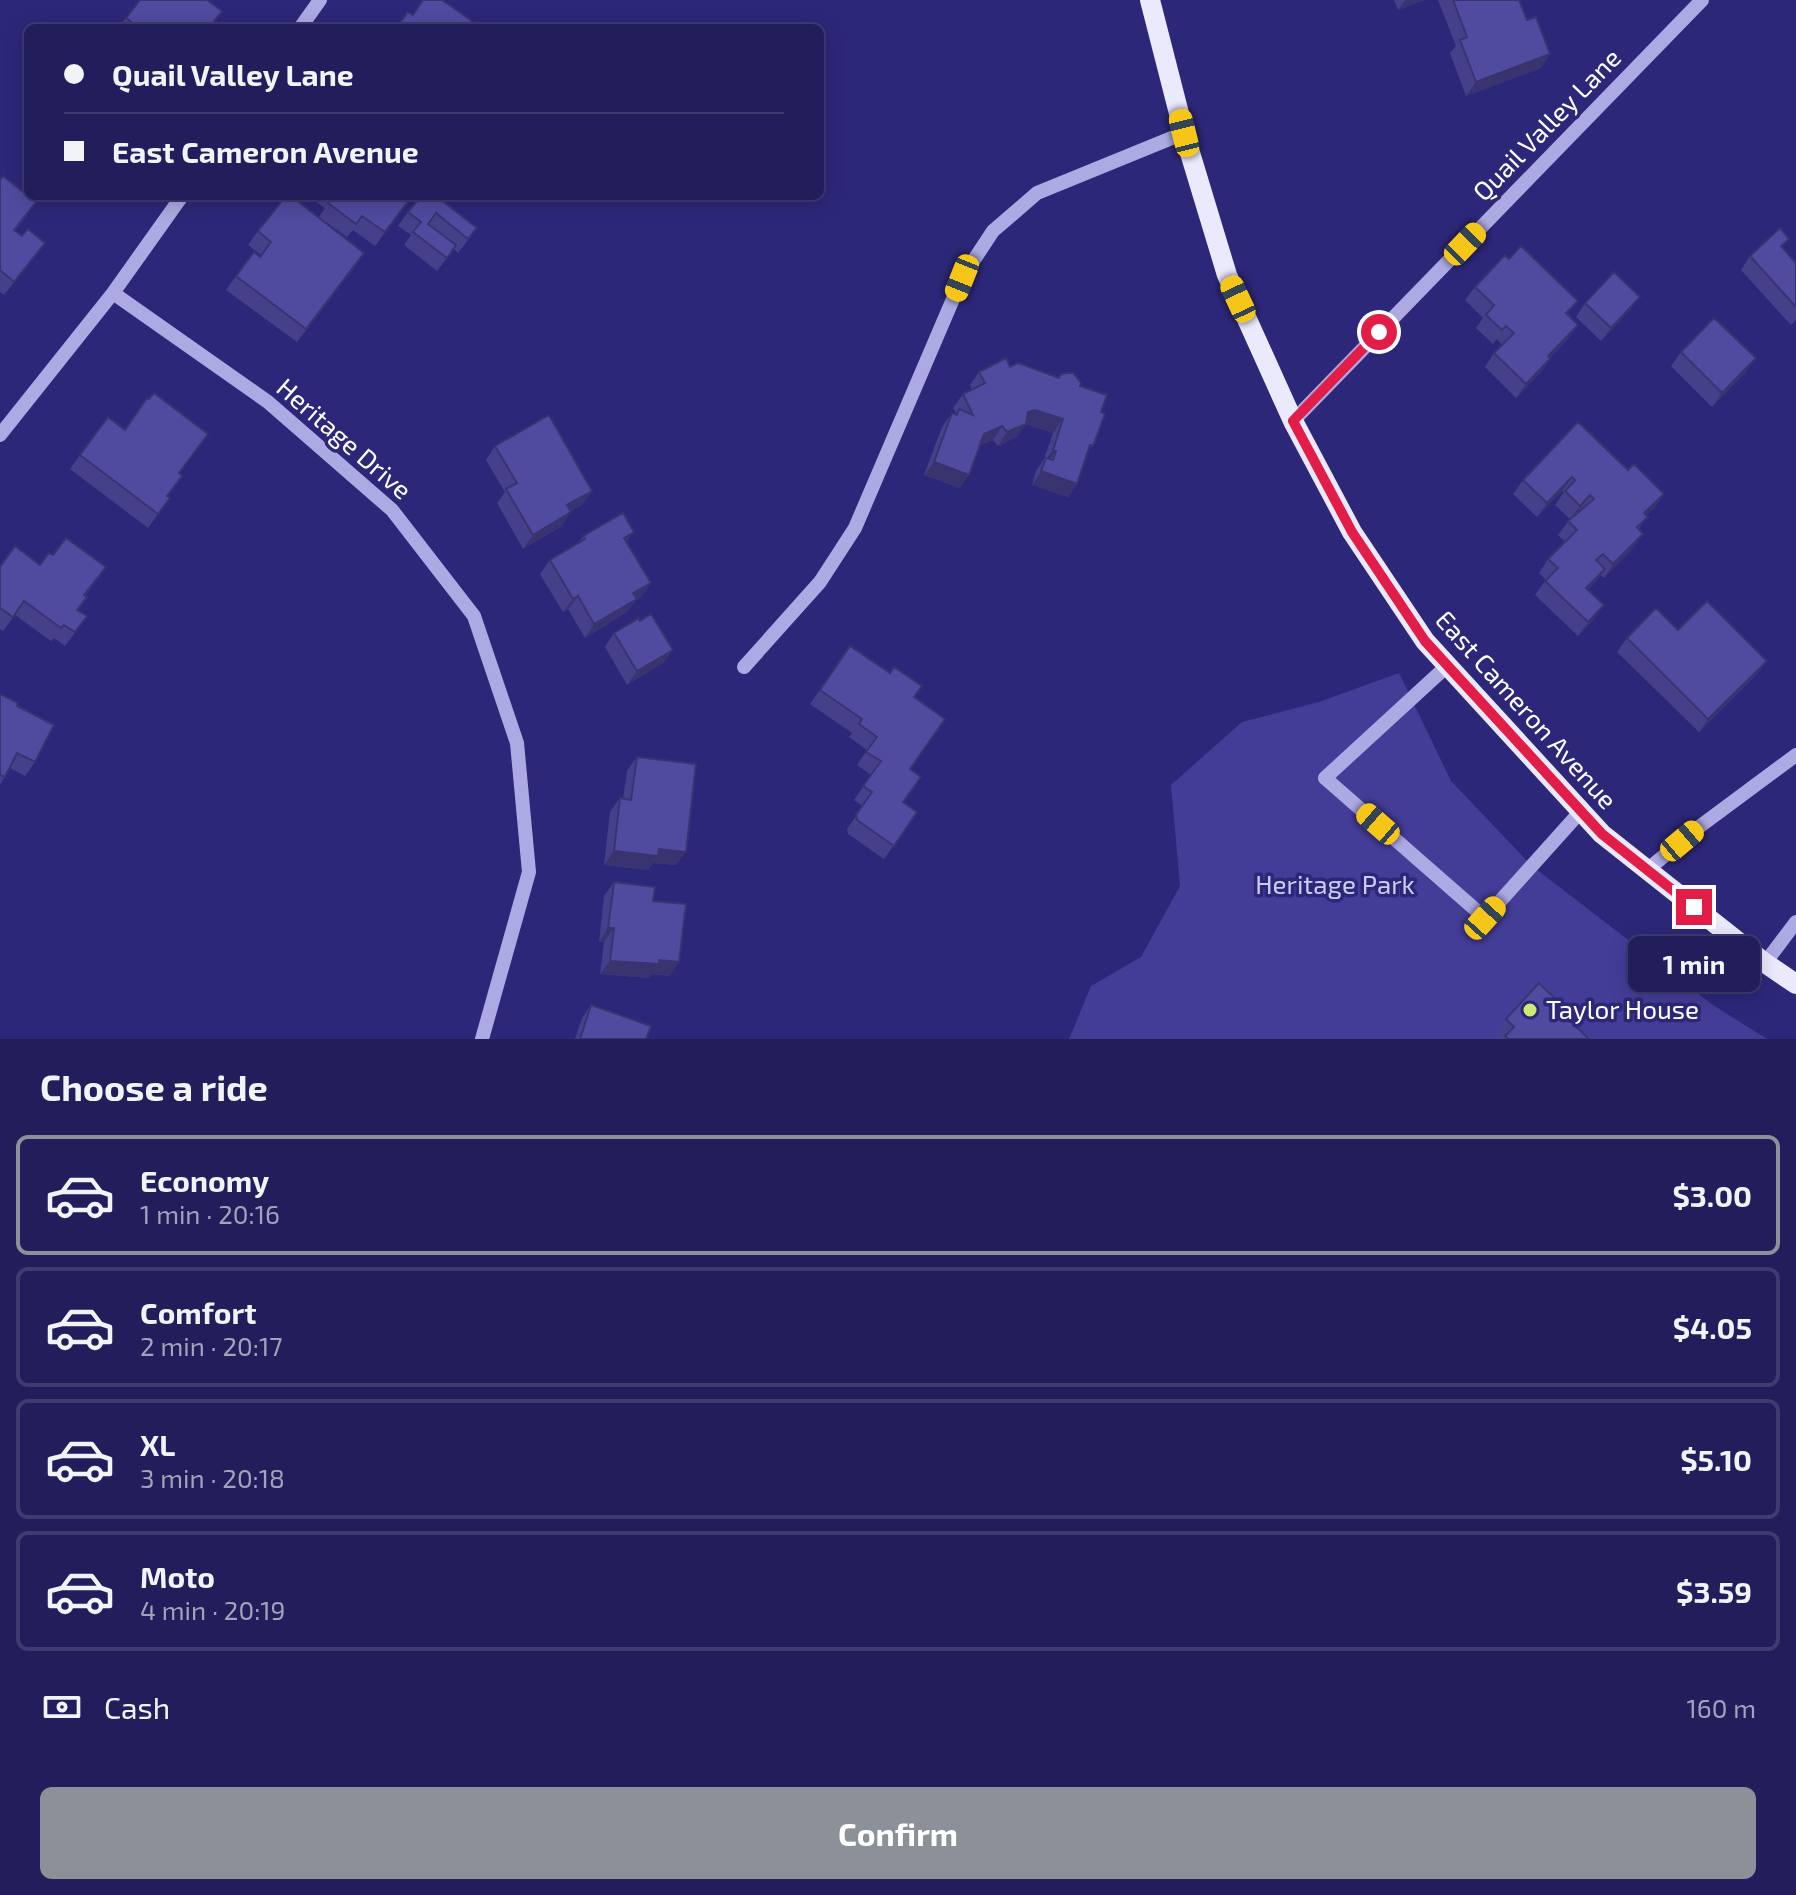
<!DOCTYPE html>
<meta charset="utf-8">
<style>
:root{--surface:#221d5b;--page:#2e2a64;--text:#f1f3f6;--muted:#a2a2bb;--line:#3f3b71;--accent:#8c9099}
body{margin:0;font-family:"Exo 2",sans-serif;background:var(--page);color:var(--text);height:100vh;display:flex;flex-direction:column;font-size:30px;white-space:nowrap}
*{box-sizing:border-box;margin:0}
p{font-size:26px;color:var(--muted)}
.icon{flex:none;width:44px;height:44px;fill:none;stroke:currentColor;stroke-width:2;stroke-linecap:round;stroke-linejoin:round}
.map{position:relative;height:1039px;overflow:hidden}
.details{display:flex;flex-direction:column;background:var(--surface);flex:1}
.details>*{flex:none}
.top-card{position:absolute;left:24px;top:24px;width:800px;height:176px;border-radius:12px;box-shadow:0 4px 20px #0003,0 0 0 2px var(--line);display:grid;align-content:center;height:176px;padding:0 40px;background:var(--surface)}
.end{position:absolute;width:36px;height:36px;margin:-18px;border:10px solid #e11d48;background:#fff;box-shadow:0 0 0 4px #fff}
.from{border-radius:50%}
.bubble{position:absolute;height:56px;border-radius:12px;background:var(--surface);box-shadow:0 4px 20px #0003,0 0 0 2px var(--line);font-size:26px;font-weight:700;line-height:56px;text-align:center}
.car{position:absolute;width:24px;height:48px;margin:-24px -12px;border-radius:10px;box-shadow:0 0 6px 2px #0007;background:linear-gradient(#f5c518 24%,#345 0 40%,#f5c518 0 76%,#345 0 86%,#f5c518 0)}
.top-card b{display:flex;align-items:center;gap:28px;height:76px;font-size:30px}
.top-card b+b{border-top:2px solid var(--line)}
.top-card i{width:20px;height:20px;background:var(--text)}
ul{padding:0;list-style:none}
li{display:flex;align-items:center;gap:24px;height:120px;margin:0 16px 12px;padding:0 24px;border:4px solid var(--line);border-radius:12px}
li div{flex:1}
li b{display:block;font-size:30px}
li em{font-style:normal;font-weight:700}
li.active{border-color:var(--accent)}
li>.icon{width:72px;height:72px;stroke-width:1.5}
h2{padding:0 40px;font-size:36px;line-height:96px}
.pay{display:flex;align-items:center;gap:20px;height:88px;padding:0 40px;font-size:30px}
.pay p{margin-inline-start:auto}
.action{display:flex;gap:16px;margin-top:auto;padding:16px 40px}
.action a{flex:1;height:92px;border-radius:12px;background:var(--accent);color:#fff;font-size:32px;font-weight:700;line-height:92px;text-align:center}
.map>svg:first-child{display:block}
</style>
<div class="map">
<svg width="1796" height="1039" viewBox="0 0 1796 1039">
<rect width="100%" height="100%" fill="#2d2779"/>
<path fill="#443d98" d="M1399,673L1451,781L1532,866L1713,1005L1767,1039H1069L1091,986L1141,957L1180,886L1171,785L1242,722L1319,702Z"/>
<g fill="none" stroke-linecap="round" stroke-linejoin="round">
<path stroke="#adaae3" stroke-width="14" d="M300,28L320,0
M113,293L268,402L392,510L474,616L517,743L529,872L482,1039
M1293,421L1702,0
M0,435L113,293L182,196
M1447,666L1325,778L1485,918L1581,811
M744,667L820,582L855,528L962,278L993,231L1037,193L1184,133
M1647,870L1699,827L1796,755
M1765,963L1796,922"/>
<path stroke="#ebe9fc" stroke-width="20" d="M1150,0L1184,133L1227,275L1293,421L1352,532L1425,641L1602,834L1765,963L1796,984"/>
</g>
<path fill="#46408a" d="M1394,0H1424L1398,10Z
M1438,0H1519L1541,68L1466,96L1450,53L1456,46Z
M126,18L210,28H118Z
M0,180L27,216L15,230L35,256L4,295L0,292Z
M308,196H412L375,246L353,230L347,237L319,217L325,208Z
M444,202L477,228L458,253L454,249L437,271L404,245L411,235L398,226L408,212Z
M258,231L355,267L297,342L226,290L236,276L261,255L248,245Z
M1783,248L1796,263V320L1791,325L1741,270L1750,256Z
M1475,287L1568,315L1578,325L1568,339L1550,358V359L1541,372L1516,398L1485,367L1494,353L1502,345L1497,339L1493,344L1476,328L1483,318L1465,300Z
M1640,297L1630,310L1601,341L1576,317L1585,303Z
M1681,352L1746,372L1712,407L1671,366Z
M1010,367L1058,378L1060,375L1080,386L1086,457L1077,484L1068,497L1032,485L1036,471L1044,459L1053,433L1026,424L1016,437L998,446L993,440L980,445L969,475L959,488L924,475L942,427L952,413L955,414L956,413L953,408L963,394L972,390L970,385L979,372Z
M108,417L125,430L208,434L179,473L168,496L170,498L148,528L70,469Z
M1578,422L1655,508L1646,515L1639,529L1633,548L1604,578L1601,575L1588,590L1594,619L1578,636L1535,595L1546,580L1539,573L1548,559L1565,542L1558,535L1570,519L1555,505L1564,492L1562,491L1537,517L1513,494L1523,480Z
M495,446L592,491L582,505L571,511L562,526L523,549L497,503L505,492L486,460Z
M634,532L626,542L651,583L641,597L636,600L627,612L585,638L568,609L563,612L540,574L550,560L578,544L583,536Z
M53,555L106,567L85,596L78,610L87,616L65,646L54,638L51,641L15,615L3,631L0,629V567L40,565Z
M1678,630L1757,674L1699,732L1617,652L1627,638Z
M614,633L663,663L627,685L605,647Z
M850,646L914,697L910,769L903,802L917,812L884,859L848,834L847,829L863,806L854,800L871,775L857,765L867,750L849,737L852,733L810,704Z
M0,694L17,706L35,762L25,776L10,768L0,785Z
M637,757L676,865L653,863L648,870L604,865L610,812L620,798L623,799L627,771Z
M614,882L653,901L670,976L652,974L649,978L600,974L604,942H599L604,896Z
M591,1005L646,1039H575L582,1018Z
M1563,1015L1589,1039H1503L1496,1032L1506,1019Z"/>
<path fill="#393470" d="M1405,0H1424L1398,10Z
M1550,54L1541,68L1466,96L1476,82Z
M364,253L355,267L297,342L306,329Z
M1640,297L1630,310L1601,341L1611,328Z
M1578,325L1568,339L1538,370L1548,356Z
M1756,358L1746,372L1712,407L1722,393Z
M1550,359L1541,372L1516,398L1526,384Z
M1035,410L1063,419L1053,433L1026,424L1016,437L998,446L1007,432L1028,412Z
M1002,426L993,440L974,448L984,434Z
M1053,450L1056,451L1046,464L1043,463Z
M934,462L969,475L959,488L924,475Z
M1041,471L1077,484L1068,497L1032,485Z
M1572,477L1562,491L1537,517L1547,503Z
M592,491L582,505L558,519L567,505Z
M1664,494L1655,508L1634,526L1644,513Z
M1590,495L1580,509L1570,519L1580,506Z
M571,512L562,526L523,549L533,535Z
M634,532L624,545V538Z
M1643,534L1633,548L1604,578L1613,564Z
M1605,569L1595,583L1577,602L1586,588Z
M651,583L641,597L636,600L627,612L585,638L594,624L633,593Z
M578,596L568,609L563,612L573,599Z
M1604,605L1594,619L1578,636L1588,622Z
M673,650L663,663L627,685L637,671Z
M1767,661L1757,674L1699,732L1708,719Z
M659,849L686,852L676,865L653,863L648,870L604,865L614,851Z
M608,928H614L604,942H599Z
M659,960L679,962L670,976L652,974L649,978L600,974L610,961Z"/>
<path fill="#514ba0" stroke="#393470" stroke-width="2" d="M140,0H207L222,11L209,28H139L126,18Z
M423,0H442L472,21L470,24L476,28H396L408,12L413,15Z
M1453,0H1519L1527,20L1536,17L1550,54L1476,82L1460,40L1467,37Z
M3,176L36,202L14,230L22,236L28,229L45,243L14,282L0,270V180Z
M286,196H291L364,253L306,329L236,276L254,252L260,257L271,242L258,231Z
M333,196H412L385,232L362,216L356,224L328,203Z
M421,196H446L448,197L444,202L477,228L468,239L436,213L428,224L456,245L447,258L413,232L421,222L408,212Z
M1780,228L1789,239L1781,246L1796,263V307L1750,256Z
M1521,246L1578,301L1566,313L1578,325L1548,356L1550,359L1526,384L1494,353L1514,333L1506,326L1502,330L1486,315L1494,305L1475,287L1505,255L1509,259Z
M1614,272L1640,297L1611,328L1585,303Z
M1714,318L1756,358L1722,393L1681,352Z
M1006,358L1010,367L1018,363L1059,378L1060,375L1066,373H1073L1081,383L1080,386L1107,395L1101,412L1105,414L1093,446L1090,445L1077,484L1041,471L1046,458L1053,460L1056,451L1053,450L1063,419L1035,410L1028,412L1026,424L1007,432L1002,426L984,434L969,475L934,462L952,413L957,415L959,409L973,415L963,394L985,383L979,372Z
M154,393L208,434L179,473L182,476L167,496L170,498L158,514L80,455L108,417L125,430L147,398L149,399Z
M549,415L592,491L567,505L571,512L533,535L506,489L517,483L495,446Z
M1578,422L1628,470L1634,464L1664,494L1644,513L1648,517L1637,527L1643,534L1613,564L1603,554L1596,560L1605,569L1586,588L1604,605L1588,622L1545,581L1558,568L1548,559L1577,530L1568,521L1594,499L1590,495L1580,506L1565,491L1575,480L1572,477L1547,503L1523,480Z
M623,513L634,532L624,538L651,583L633,593L637,599L594,624L578,596L573,599L550,560L585,539L583,536Z
M66,538L106,567L84,595L87,597L77,610L87,616L75,632L64,625L61,628L24,601L13,617L0,608V567L15,546L40,565L49,553L53,555Z
M1707,601L1767,661L1708,719L1627,638L1656,608L1678,630Z
M651,614L673,650L637,671L614,633L639,618L640,621Z
M850,646L890,673L894,667L922,686L914,697L945,719L910,769L921,777L903,802L917,812L894,846L857,820L856,815L872,792L863,786L881,761L866,752L877,737L859,724L862,719L820,690Z
M0,694L18,703L17,706L54,725L35,762L17,753L5,777L0,775Z
M637,757L696,764L686,852L659,849L658,856L614,851L620,798L631,800Z
M614,882L655,887L653,901L686,904L679,962L659,960V964L610,961L614,928H608Z
M1539,983L1567,1010L1563,1014L1589,1039H1508L1505,1036L1514,1027L1506,1019Z
M591,1005L651,1026L646,1039H580Z"/>
<g fill="none" stroke-linecap="round" stroke-linejoin="round">
<path stroke="#e11d48" stroke-width="10" d="M1379,332L1293,421L1352,532L1425,641L1436,653L1602,834L1694,907"/>
</g>
<circle fill="#cfeb6f" stroke="#2d2779" stroke-width="3" cx="1530" cy="1010" r="8"/>
<g text-anchor="middle" stroke-width="7" stroke-linejoin="round" paint-order="stroke">
<g font-size="26" fill="#fff" stroke="#2d2779">
<text transform="translate(1547 125) rotate(-46)" y="9">Quail Valley Lane</text>
<text transform="translate(344 439) rotate(41)" y="9">Heritage Drive</text>
<text transform="translate(1526 710) rotate(48)" y="9">East Cameron Avenue</text>
</g>
<g font-size="26" fill="#ceccf3" stroke="#2d2779">
<text x="1335" y="894">Heritage Park</text>
</g>
<g font-size="26" fill="#fff" stroke="#2d2779" text-anchor="start">
<text x="1546" y="1019">Taylor House</text>
</g>
</g>
</svg>
<i class="end from" style="left:1379px;top:332px"></i>
<i class="end" style="left:1694px;top:907px"></i>
<div class="bubble" style="left:1628px;top:936px;width:132px">1 min</div>
<i class="car" style="left:1184px;top:133px;rotate:346deg"></i>
<i class="car" style="left:1465px;top:244px;rotate:44deg"></i>
<i class="car" style="left:962px;top:278px;rotate:202deg"></i>
<i class="car" style="left:1238px;top:299px;rotate:335deg"></i>
<i class="car" style="left:1378px;top:824px;rotate:311deg"></i>
<i class="car" style="left:1682px;top:841px;rotate:50deg"></i>
<i class="car" style="left:1485px;top:918px;rotate:42deg"></i>
<div class="top-card">
<b><i class="from"></i>Quail Valley Lane</b>
<b><i></i>East Cameron Avenue</b>
</div>
</div>
<section class="details">
<h2>Choose a ride</h2>
<ul>
<li class="active"><svg class="icon" aria-label="car" viewBox="0 0 24 24"><path d="M5 17H2v-5l4-1 3-4h7l3 4 3 1v5h-3M9 17h6M6 11h13"/><circle cx="7" cy="17" r="2"/><circle cx="17" cy="17" r="2"/></svg><div><b>Economy</b><p>1 min · 20:16</p></div><em>$3.00</em></li>
<li><svg class="icon" aria-label="car" viewBox="0 0 24 24"><path d="M5 17H2v-5l4-1 3-4h7l3 4 3 1v5h-3M9 17h6M6 11h13"/><circle cx="7" cy="17" r="2"/><circle cx="17" cy="17" r="2"/></svg><div><b>Comfort</b><p>2 min · 20:17</p></div><em>$4.05</em></li>
<li><svg class="icon" aria-label="car" viewBox="0 0 24 24"><path d="M5 17H2v-5l4-1 3-4h7l3 4 3 1v5h-3M9 17h6M6 11h13"/><circle cx="7" cy="17" r="2"/><circle cx="17" cy="17" r="2"/></svg><div><b>XL</b><p>3 min · 20:18</p></div><em>$5.10</em></li>
<li><svg class="icon" aria-label="car" viewBox="0 0 24 24"><path d="M5 17H2v-5l4-1 3-4h7l3 4 3 1v5h-3M9 17h6M6 11h13"/><circle cx="7" cy="17" r="2"/><circle cx="17" cy="17" r="2"/></svg><div><b>Moto</b><p>4 min · 20:19</p></div><em>$3.59</em></li>
</ul>
<div class="pay"><svg class="icon" aria-label="cash" viewBox="0 0 24 24"><path d="M3 7h18v10H3z"/><circle cx="12" cy="12" r="2"/></svg>Cash<p>160 m</p></div>
<div class="action"><a>Confirm</a></div>
</section>
